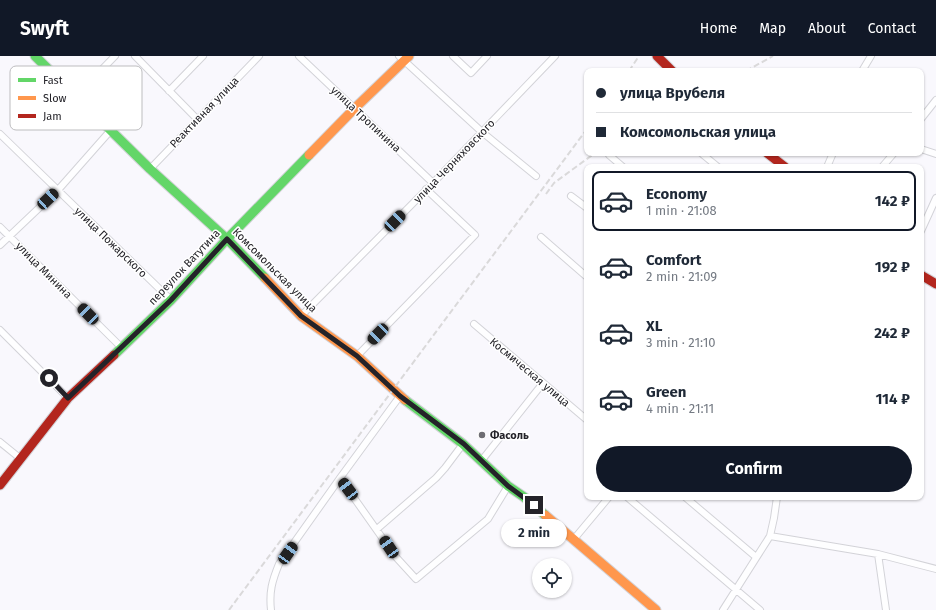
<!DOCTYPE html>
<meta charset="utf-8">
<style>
:root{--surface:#fff;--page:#f2f2f3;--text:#1f2937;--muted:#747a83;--line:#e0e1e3;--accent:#111827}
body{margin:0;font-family:"Fira Sans",sans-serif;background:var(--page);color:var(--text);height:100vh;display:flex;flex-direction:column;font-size:15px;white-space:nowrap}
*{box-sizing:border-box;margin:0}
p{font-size:13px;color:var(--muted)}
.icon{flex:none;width:22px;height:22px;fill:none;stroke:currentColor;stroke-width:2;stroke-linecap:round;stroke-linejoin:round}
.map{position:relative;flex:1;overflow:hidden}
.details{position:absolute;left:584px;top:108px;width:340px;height:336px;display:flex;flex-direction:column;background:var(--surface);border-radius:8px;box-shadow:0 1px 3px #0004}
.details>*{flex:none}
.top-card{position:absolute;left:584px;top:12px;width:340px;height:88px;border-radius:8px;box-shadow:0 1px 3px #0004;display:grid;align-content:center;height:88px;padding:0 12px;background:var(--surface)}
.tools{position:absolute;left:532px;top:502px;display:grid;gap:8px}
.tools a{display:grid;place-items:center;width:40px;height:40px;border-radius:50%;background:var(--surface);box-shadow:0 1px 3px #0004;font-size:20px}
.end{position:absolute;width:18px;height:18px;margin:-9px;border:5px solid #242329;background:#fff;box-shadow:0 0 0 2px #fff}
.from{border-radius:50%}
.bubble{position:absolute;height:28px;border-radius:14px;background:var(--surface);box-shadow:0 1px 3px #0004;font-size:13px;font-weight:700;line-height:28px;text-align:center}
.car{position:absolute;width:12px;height:24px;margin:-12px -6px;border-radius:5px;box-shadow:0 0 3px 1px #0007;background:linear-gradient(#222 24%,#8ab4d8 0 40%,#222 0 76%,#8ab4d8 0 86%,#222 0)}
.top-card b{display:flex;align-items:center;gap:14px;height:38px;font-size:15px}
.top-card b+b{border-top:1px solid var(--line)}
.top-card i{width:10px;height:10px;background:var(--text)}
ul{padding:7px 0 0;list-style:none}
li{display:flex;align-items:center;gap:12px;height:60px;margin:0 8px 6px;padding:0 4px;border:2px solid transparent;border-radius:8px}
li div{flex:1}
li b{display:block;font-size:15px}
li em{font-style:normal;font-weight:700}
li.on{border-color:var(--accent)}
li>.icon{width:36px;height:36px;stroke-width:1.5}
.cta{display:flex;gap:8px;margin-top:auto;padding:8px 12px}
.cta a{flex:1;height:46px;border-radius:24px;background:var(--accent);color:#fff;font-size:16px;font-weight:700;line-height:46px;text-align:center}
header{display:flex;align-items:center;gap:24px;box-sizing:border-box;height:56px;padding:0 20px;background:var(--accent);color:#fff}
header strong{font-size:19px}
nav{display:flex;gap:22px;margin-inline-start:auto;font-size:14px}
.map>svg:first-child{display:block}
</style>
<header>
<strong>Swyft</strong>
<nav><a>Home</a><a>Map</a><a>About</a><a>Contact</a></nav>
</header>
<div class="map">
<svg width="936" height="554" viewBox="0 0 936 554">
<rect width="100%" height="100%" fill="#f9f8fd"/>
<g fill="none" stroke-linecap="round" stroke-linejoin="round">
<defs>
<path id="street" d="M135,0L197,63
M299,0L433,127
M399,0L482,76L536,120
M453,0L471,17L487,0
M862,15L871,0
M169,35L203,0
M76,40L115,0
M921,63L936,44
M0,78L171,244
M921,93L936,98
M701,97L718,111
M609,99L623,111
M827,111L833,97
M882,111L894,97
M150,113L259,0
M571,140L587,152
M0,171L121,291
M921,175L936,142
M541,181L587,221
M0,189L58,134L111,74
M301,260L433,127L555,0
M474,268L587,364
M0,274L68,342
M357,300L475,179L426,133
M0,386L21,403
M482,404L543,327
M340,422L395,500L416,523L488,463L508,430
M627,441L760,554
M685,441L756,501
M377,473L436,422L445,412L463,388
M770,480L878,498L936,513
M574,483L609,441
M878,498L886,554
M271,554C269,536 272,525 279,508L340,422L400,340
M723,554L770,480L774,462L777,441"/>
<path id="fast" d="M35,0L150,113L227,183L265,222
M114,299L171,244L227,183L309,99
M405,344L463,388L508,430L524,441L545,459"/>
<path id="slow" d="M309,99L355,52L409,0
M265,222L301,260L357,300L405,344
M545,459L656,554"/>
<path id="jam" d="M657,0L672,15
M767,97L785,111
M921,219L936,228
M0,429L68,342L114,299"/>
</defs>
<use href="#street" stroke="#d3d3d8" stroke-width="8"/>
<use href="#fast" stroke="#d3d3d8" stroke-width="11"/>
<use href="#slow" stroke="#d3d3d8" stroke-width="11"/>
<use href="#jam" stroke="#d3d3d8" stroke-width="11"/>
<use href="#street" stroke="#fefeff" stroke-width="6"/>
<use href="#fast" stroke="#63d668" stroke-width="9"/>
<use href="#slow" stroke="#ff974d" stroke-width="9"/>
<use href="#jam" stroke="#b3261e" stroke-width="9"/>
<path stroke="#dad9da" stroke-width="2" stroke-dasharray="6 3" stroke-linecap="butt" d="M629,15L639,0
M746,15L773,0
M546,138L554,127L595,97
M229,554L587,73"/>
</g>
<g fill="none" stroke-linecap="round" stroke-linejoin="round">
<path stroke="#242329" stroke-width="5" d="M49,322L68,342L171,244L227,183L301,260L357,300L400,340L464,388L508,430L534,449"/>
</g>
<circle fill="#6f6e73" stroke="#fff" stroke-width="1.5" cx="482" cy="379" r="4"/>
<g text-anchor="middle" stroke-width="3" stroke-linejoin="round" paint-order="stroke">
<g font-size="11" fill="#242329" stroke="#fff">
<text transform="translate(204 56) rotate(-46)" y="4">Реактивная улица</text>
<text transform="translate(366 63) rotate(43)" y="4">улица Тропинина</text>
<text transform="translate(454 105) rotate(-46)" y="4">улица Черняховского</text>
<text transform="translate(111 186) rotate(44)" y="4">улица Пожарского</text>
<text transform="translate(184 211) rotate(-47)" y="4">переулок Ватутина</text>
<text transform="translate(44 214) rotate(45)" y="4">улица Минина</text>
<text transform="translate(275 214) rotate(45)" y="4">Комсомольская улица</text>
<text transform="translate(530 316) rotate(40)" y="4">Космическая улица</text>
</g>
<g font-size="11" font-weight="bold" fill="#242329" stroke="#fff" text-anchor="start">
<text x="490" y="383">Фасоль</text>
</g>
</g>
<rect x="10" y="10" width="132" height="64" rx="6" fill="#fff" stroke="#bdbdbf" stroke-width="1"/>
<rect x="18" y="22" width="18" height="4" fill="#63d668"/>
<rect x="18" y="40" width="18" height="4" fill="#ff974d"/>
<rect x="18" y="58" width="18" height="4" fill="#b3261e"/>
<g font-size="11" fill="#242329">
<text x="43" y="28">Fast</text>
<text x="43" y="46">Slow</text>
<text x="43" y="64">Jam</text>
</g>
</svg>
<div class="tools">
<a><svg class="icon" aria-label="locate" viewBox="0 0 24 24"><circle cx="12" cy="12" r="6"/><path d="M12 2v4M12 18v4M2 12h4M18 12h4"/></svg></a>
</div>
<i class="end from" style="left:49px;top:322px"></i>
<i class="end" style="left:534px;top:449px"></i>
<div class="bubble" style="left:501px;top:463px;width:66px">2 min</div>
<i class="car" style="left:48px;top:143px;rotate:47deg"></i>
<i class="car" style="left:395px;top:165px;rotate:45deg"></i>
<i class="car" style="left:88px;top:258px;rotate:315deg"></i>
<i class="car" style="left:378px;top:278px;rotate:224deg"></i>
<i class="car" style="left:348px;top:433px;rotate:323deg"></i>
<i class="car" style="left:389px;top:491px;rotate:326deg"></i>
<i class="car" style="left:288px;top:497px;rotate:35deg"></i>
<div class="top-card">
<b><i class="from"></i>улица Врубеля</b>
<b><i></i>Комсомольская улица</b>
</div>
<section class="details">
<ul>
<li class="on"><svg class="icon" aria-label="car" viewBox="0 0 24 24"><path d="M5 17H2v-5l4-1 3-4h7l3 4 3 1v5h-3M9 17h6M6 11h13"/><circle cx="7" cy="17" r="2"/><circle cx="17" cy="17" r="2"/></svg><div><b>Economy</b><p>1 min · 21:08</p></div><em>142 ₽</em></li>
<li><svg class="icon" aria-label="car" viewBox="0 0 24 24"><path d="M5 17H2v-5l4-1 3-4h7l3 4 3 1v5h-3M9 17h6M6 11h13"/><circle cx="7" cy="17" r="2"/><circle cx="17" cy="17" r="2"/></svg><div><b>Comfort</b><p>2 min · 21:09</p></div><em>192 ₽</em></li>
<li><svg class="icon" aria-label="car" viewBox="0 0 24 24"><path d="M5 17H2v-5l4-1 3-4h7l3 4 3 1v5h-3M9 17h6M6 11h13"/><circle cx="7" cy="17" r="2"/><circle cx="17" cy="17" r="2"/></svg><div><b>XL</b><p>3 min · 21:10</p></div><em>242 ₽</em></li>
<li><svg class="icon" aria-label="car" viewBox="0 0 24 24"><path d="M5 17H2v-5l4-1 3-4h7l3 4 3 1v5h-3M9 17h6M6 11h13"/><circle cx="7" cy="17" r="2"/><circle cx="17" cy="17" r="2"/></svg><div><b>Green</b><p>4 min · 21:11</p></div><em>114 ₽</em></li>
</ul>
<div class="cta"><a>Confirm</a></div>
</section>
</div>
